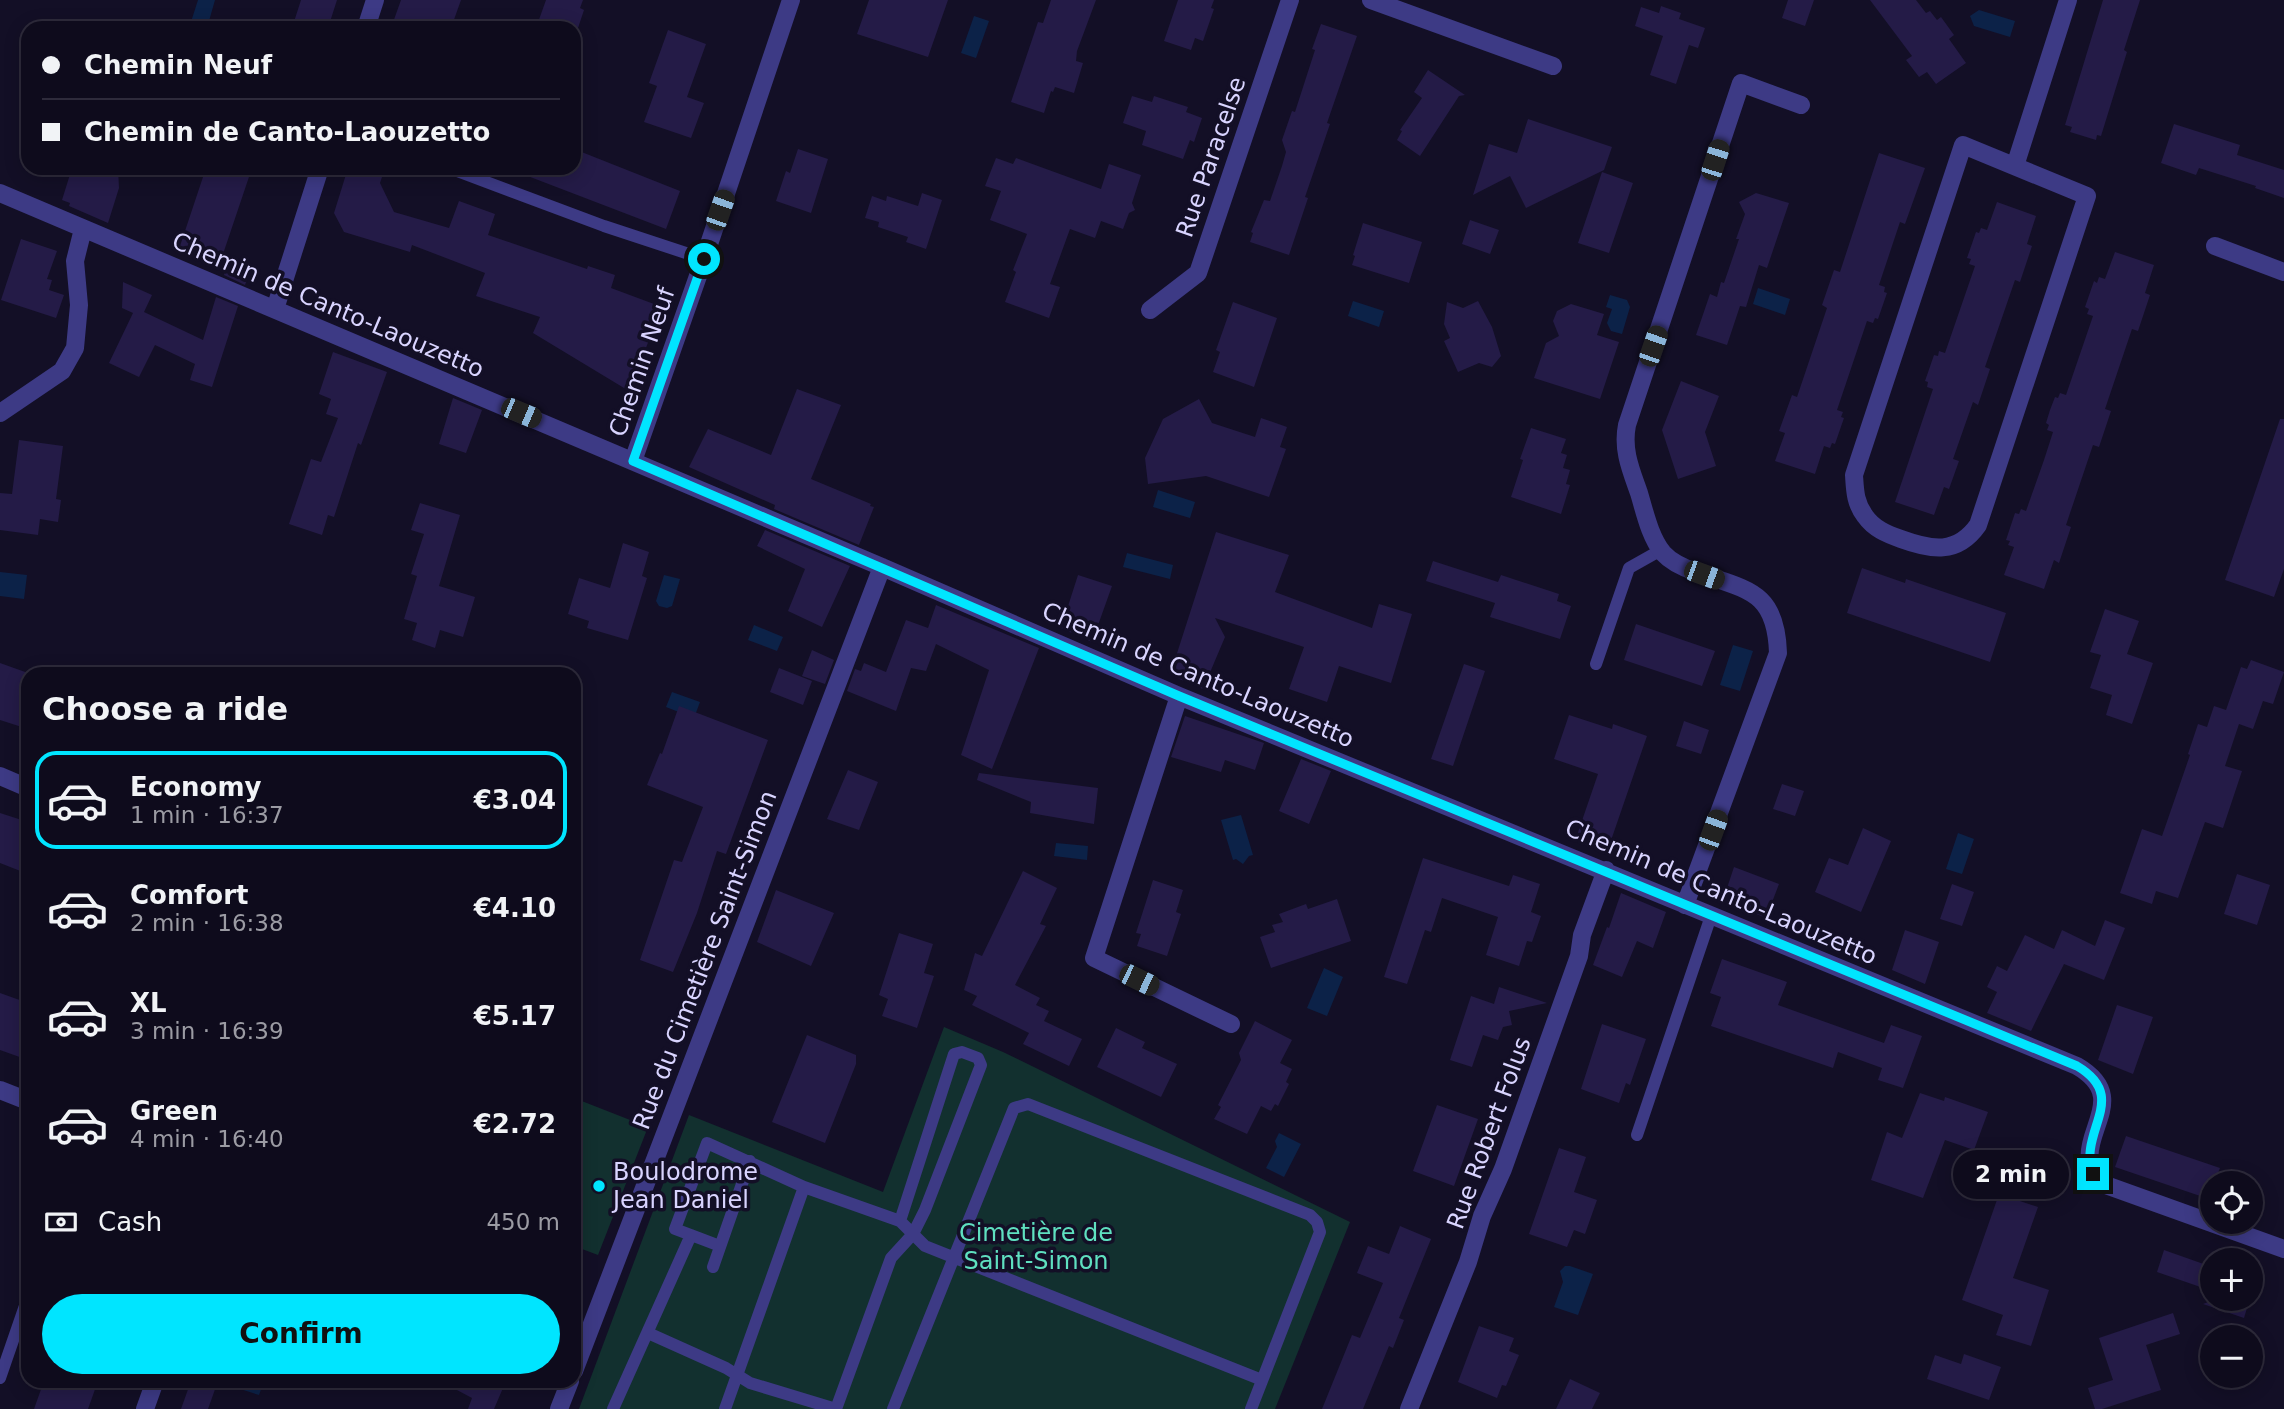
<!DOCTYPE html>
<meta charset="utf-8">
<style>
:root{--surface:#0e0b1c;--page:#171425;--text:#f1f3f6;--muted:#9b9ba3;--line:#2e2b3b;--accent:#00e5ff}
body{margin:0;font-family:"DejaVu Sans",sans-serif;background:var(--page);color:var(--text);height:100vh;display:flex;flex-direction:column;font-size:26px;white-space:nowrap}
*{box-sizing:border-box;margin:0}
p{font-size:23px;color:var(--muted)}
.icon{flex:none;width:38px;height:38px;fill:none;stroke:currentColor;stroke-width:2;stroke-linecap:round;stroke-linejoin:round}
.map{position:relative;flex:1;overflow:hidden}
.panel{position:absolute;left:21px;top:667px;width:560px;height:721px;display:flex;flex-direction:column;background:var(--surface);border-radius:21px;box-shadow:0 4px 18px #0003,0 0 0 2px var(--line)}
.panel>*{flex:none}
.hud{position:absolute;left:21px;top:21px;width:560px;height:154px;border-radius:21px;box-shadow:0 4px 18px #0003,0 0 0 2px var(--line);display:grid;align-content:center;height:154px;padding:0 21px;background:var(--surface)}
.buttons{position:absolute;left:2200px;top:1171px;display:grid;gap:14px}
.buttons a{display:grid;place-items:center;width:63px;height:63px;border-radius:50%;background:var(--surface);box-shadow:0 4px 18px #0003,0 0 0 2px var(--line);font-size:35px}
.end{position:absolute;width:32px;height:32px;margin:-16px;border:9px solid #00e5ff;background:#111;box-shadow:0 0 0 4px #111}
.from{border-radius:50%}
.bubble{position:absolute;height:49px;border-radius:24px;background:var(--surface);box-shadow:0 4px 18px #0003,0 0 0 2px var(--line);font-size:23px;font-weight:700;line-height:49px;text-align:center}
.car{position:absolute;width:21px;height:42px;margin:-21px -10px;border-radius:9px;box-shadow:0 0 5px 2px #0007;background:linear-gradient(#222 24%,#8ab4d8 0 40%,#222 0 76%,#8ab4d8 0 86%,#222 0)}
.hud b{display:flex;align-items:center;gap:24px;height:66px;font-size:26px}
.hud b+b{border-top:2px solid var(--line)}
.hud i{width:18px;height:18px;background:var(--text)}
ul{padding:0;list-style:none}
li{display:flex;align-items:center;gap:21px;height:98px;margin:0 14px 10px;padding:0 7px;border:4px solid transparent;border-radius:21px}
li div{flex:1}
li b{display:block;font-size:26px}
li em{font-style:normal;font-weight:700}
li.selected{border-color:var(--accent)}
li>.icon{width:63px;height:63px;stroke-width:1.5}
h2{padding:0 21px;font-size:32px;line-height:84px}
.pay{display:flex;align-items:center;gap:18px;height:77px;padding:0 21px;font-size:26px}
.pay p{margin-inline-start:auto}
.button{display:flex;gap:14px;margin-top:auto;padding:14px 21px}
.button a{flex:1;height:80px;border-radius:42px;background:var(--accent);color:#111;font-size:28px;font-weight:700;line-height:80px;text-align:center}
.map>svg:first-child{display:block}
</style>
<div class="map">
<svg width="2284" height="1409" viewBox="0 0 2284 1409">
<rect width="100%" height="100%" fill="#130f26"/>
<path fill="#12302f" d="M944,1027L1003,1052L1350,1222L1275,1409H579L689,1115L883,1192Z
M574,1098L648,1127L598,1255L574,1246Z"/>
<path fill="#0c2248" d="M198,0H215L207,28H189Z
M1979,10L2015,21L2010,37L1974,26L1970,16Z
M974,16L989,21L976,58L961,53Z
M1758,288L1790,299L1785,315L1753,304Z
M1610,295L1627,300L1630,307L1622,334L1611,331L1607,323L1612,309L1606,307Z
M1353,301L1384,311L1379,327L1348,316Z
M1158,490L1195,502L1190,518L1153,507Z
M1127,553L1173,565L1170,579L1123,567Z
M0,572L27,575L24,599L0,596Z
M664,575L680,579L672,606L667,608L659,606L656,601Z
M754,625L783,637L777,651L748,640Z
M1733,645L1753,651L1740,691L1720,685Z
M672,692L700,702L694,718L666,707Z
M1241,815L1253,855L1249,856L1243,864L1236,859L1233,860L1221,820Z
M1958,833L1974,839L1962,874L1946,869Z
M1056,843L1088,846L1087,860L1054,856Z
M1324,968L1343,977L1327,1016L1307,1008Z
M1279,1133L1301,1144L1284,1177L1266,1168L1277,1147L1275,1141Z
M1570,1266L1593,1274L1578,1315L1554,1307L1563,1282L1560,1271L1565,1266Z
M236,1381H264L259,1395L234,1387Z"/>
<path fill="#241b47" d="M301,0H337L328,28H292Z
M401,0H461L451,28H391Z
M546,0H583L580,8L584,10L578,28H536Z
M869,0H948L928,57L857,34Z
M1051,0H1096L1077,51L1076,61L1083,63L1074,93L1055,87L1053,92L1051,91L1044,113L1011,102L1038,22L1043,23Z
M1178,0H1214L1211,8L1214,9L1203,41L1195,38L1191,50L1164,41Z
M1788,0H1814L1805,26L1782,18Z
M1870,0H1916L1926,13L1930,11L1937,20L1941,17L1954,35L1949,39L1966,63L1936,84L1927,72L1919,77L1906,60L1912,56Z
M2103,0H2140L2124,50L2127,52L2101,136L2097,135L2096,140L2070,132L2072,127L2065,125Z
M1661,6L1681,13L1679,19L1705,28L1698,48L1689,45L1676,84L1650,75L1663,36L1635,26L1641,7L1659,13Z
M1321,24L1357,36L1327,123L1330,124L1305,197L1308,198L1289,255L1250,242L1253,233L1251,232L1264,200L1270,201L1282,166L1286,152L1282,140L1292,111L1295,112L1315,50L1312,49Z
M668,30L706,44L687,97L704,103L691,138L644,122L657,86L649,83Z
M1428,70L1465,95L1459,96L1420,156L1397,140L1402,131L1400,130L1422,98L1414,92Z
M1132,96L1152,102L1154,96L1188,107L1186,112L1202,118L1194,142L1190,140L1183,159L1142,145L1146,131L1123,123Z
M1528,119L1612,147L1604,170L1526,208L1510,176L1473,195L1489,144L1517,153Z
M2174,124L2240,145L2237,155L2284,170V198L2255,188L2256,186L2199,168L2196,175L2161,163Z
M574,149L680,191L666,229L512,170V168H574Z
M798,149L828,159L811,213L776,201L786,171L790,173Z
M1879,153L1925,168L1905,224L1900,222L1879,285L1885,287L1884,292L1887,293L1878,319L1875,318L1873,323L1867,321L1837,410L1843,412L1841,417L1844,418L1835,444L1832,443L1830,448L1824,446L1815,474L1775,461L1785,433L1779,431L1792,395L1797,397L1827,308L1822,305L1834,270L1840,272Z
M996,158L1013,164L1016,158L1101,189L1109,164L1141,175L1132,203L1135,210L1129,213L1123,229L1101,221L1095,238L1070,229L1050,284L1060,287L1049,318L1005,302L1016,272L1013,270L1027,234L990,220L1001,191L985,186Z
M72,168H118L119,188L108,223L69,206L70,203L62,200Z
M206,168H252L220,263L180,246Z
M348,168H385L380,183L394,212L449,228L459,201L495,214L488,235L587,269L588,266L615,275L611,288L662,307L629,391L533,333L540,317L476,296L485,273L412,245L410,252L344,232L334,213Z
M1602,172L1633,183L1609,253L1578,243Z
M922,193L942,200L926,249L906,242L908,237L878,227L879,222L865,218L872,196L886,201L887,196L918,206Z
M1756,193L1789,203L1767,268L1759,265L1746,307L1740,306L1727,345L1696,335L1710,294L1717,297L1721,282L1724,283L1739,239H1736L1745,214L1739,202Z
M1997,202L2036,216L2027,244L2032,246L2020,282L2015,280L1985,367L1990,369L1978,405L1973,402L1953,459L1959,461L1949,489L1944,487L1934,515L1895,502L1933,389L1927,387L1928,382L1925,381L1934,355L1938,356L1939,351L1945,353L1975,266L1969,264L1971,259L1967,258L1976,232L1979,233L1981,228L1987,230Z
M1470,220L1499,230L1490,254L1462,244Z
M1363,223L1422,242L1409,283L1352,265L1355,256L1353,255Z
M21,239L57,251L47,279L52,280L49,290L64,295L56,318L1,300Z
M2115,252L2154,265L2145,293L2150,295L2138,331L2132,329L2105,409L2111,411L2099,447L2093,445L2066,525L2071,527L2059,563L2054,560L2044,589L2004,575L2014,547L2008,545L2010,541L2006,540L2015,513L2019,514L2021,509L2026,511L2044,460L2053,432L2047,430L2049,425L2046,423L2050,410L2055,397L2058,398L2060,393L2066,395L2093,316L2087,314L2089,309L2085,307L2094,281L2097,283L2099,277L2105,279Z
M229,257L252,265L245,285L224,275Z
M123,282L152,295L144,312L203,340L216,297L238,306L212,387L190,380L195,364L155,345L139,377L109,363L133,313L122,308Z
M1478,301L1492,327L1501,356L1492,367L1479,363L1458,372L1444,341L1450,338L1444,324L1447,302L1463,308Z
M1233,302L1277,318L1254,387L1213,372L1220,352L1216,350Z
M1571,304L1604,314L1597,335L1619,342L1600,399L1534,378L1546,343L1559,336L1553,321L1557,311Z
M333,352L387,372L361,445L358,443L334,517L328,515L322,535L289,524L311,459L321,462L338,418L326,414L331,399L319,394Z
M1681,381L1719,396L1705,432L1716,466L1678,479L1662,430Z
M797,389L841,405L811,479L871,504L870,506L874,507L859,545L774,509L775,505L689,467L708,429L771,455Z
M453,398L482,410L466,453L439,444Z
M1199,399L1212,423L1255,437L1261,418L1287,427L1280,447L1286,449L1269,497L1206,476L1148,484L1145,458L1163,419Z
M2280,419H2284V569L2274,597L2225,580Z
M1531,428L1566,439L1561,453L1567,455L1563,468L1570,470L1566,484L1570,485L1561,514L1511,497L1523,460L1520,459Z
M19,440L63,446L56,499L61,500L58,522L40,519L38,535L0,530V493L12,494Z
M420,503L460,515L439,586L475,597L463,637L440,630L435,648L412,640L417,623L404,619L417,576L411,574L424,534L411,530Z
M765,530L850,566L822,627L788,611L805,569L757,546Z
M1216,532L1289,555L1275,592L1372,628L1379,604L1412,614L1391,683L1339,666L1327,702L1289,689L1304,647L1215,618L1225,637L1203,689L1170,675Z
M623,543L649,552L642,576L647,578L628,640L587,628L589,621L568,614L579,578L610,588Z
M1433,561L1498,582L1501,575L1559,594L1557,601L1571,606L1560,639L1490,617L1495,603L1426,581Z
M1862,568L1905,583L1906,579L2006,613L1990,662L1847,613Z
M1078,575L1112,586L1092,642L1061,628Z
M936,605L1039,648L992,769L961,755L989,670L936,644L926,671L911,668L896,711L847,691L855,669L861,671L864,663L886,672L906,620L928,628Z
M2105,609L2139,621L2127,654L2153,663L2132,724L2106,715L2112,695L2090,688L2101,655L2090,652Z
M1636,624L1715,651L1702,686L1624,660Z
M812,650L834,660L825,684L802,676Z
M2251,660L2284,672L2273,704L2263,701L2253,729L2239,724L2225,766L2242,771L2223,828L2205,822L2178,898L2156,891L2152,904L2120,893L2142,829L2162,836L2190,755L2188,754L2198,724L2207,727L2214,706L2226,710L2241,667L2247,669Z
M0,663L28,673V729L0,720Z
M1464,664L1485,671L1453,766L1431,759Z
M779,668L812,681L803,705L770,692Z
M679,706L768,740L726,854L717,851L697,913L673,972L640,960L674,860L682,862L703,807L647,785L660,753L662,754Z
M1569,715L1612,729L1613,724L1647,736L1607,852L1575,841L1598,774L1554,759Z
M1185,716L1264,743L1255,770L1225,760L1221,772L1171,757Z
M1684,721L1709,730L1701,754L1676,746Z
M1301,759L1331,771L1309,824L1279,811Z
M848,770L878,782L859,830L827,819Z
M979,773L1098,788L1094,824L1030,813L1031,802L977,780Z
M1782,784L1804,791L1795,816L1773,809Z
M0,813L28,822V874L0,863Z
M1863,828L1891,841L1861,912L1815,892L1829,858L1848,865Z
M1423,858L1509,886L1513,875L1540,884L1531,912L1541,916L1532,942L1527,941L1519,966L1486,955L1498,917L1442,898L1431,932L1425,930L1407,984L1384,977Z
M1734,867L1779,884L1766,918L1723,900Z
M1023,871L1057,888L1040,924L1046,926L1015,985L1040,998L1036,1005L1049,1011L1044,1021L1082,1039L1069,1066L1023,1044L1029,1033L972,1005L977,996L964,990L975,953L982,956Z
M2237,874L2270,885L2257,925L2224,914Z
M1153,880L1183,890L1176,912L1181,914L1167,956L1137,946L1141,934L1136,933Z
M1952,884L1974,892L1962,926L1940,919Z
M776,890L834,913L811,966L757,942Z
M1621,893L1666,912L1653,948L1637,941L1622,977L1593,965L1607,927L1609,928Z
M1337,899L1351,941L1271,968L1260,937L1275,932L1272,925L1283,922L1279,914L1306,904L1308,909Z
M2105,920L2125,928L2104,980L2064,964L2031,1031L1987,1013L1997,992L1987,987L1997,966L2007,971L2025,935L2054,949L2062,930L2095,946Z
M1905,930L1939,942L1925,984L1892,970Z
M899,933L933,944L924,973L934,976L917,1028L882,1016L888,999L879,995Z
M1722,959L1787,982L1778,1005L1884,1043L1891,1025L1922,1036L1903,1088L1878,1080L1882,1068L1838,1052L1833,1068L1711,1026L1721,997L1710,993Z
M1499,987L1547,1003L1509,1011L1512,1025L1503,1027L1498,1040L1483,1035L1472,1067L1450,1060L1471,996L1494,1004Z
M0,993L28,1003V1060L0,1050Z
M2117,1005L2153,1017L2133,1074L2098,1060Z
M1255,1021L1292,1040L1280,1063L1292,1069L1286,1082L1289,1084L1278,1106L1275,1104L1271,1111L1261,1106L1247,1134L1214,1119L1221,1107L1218,1105L1241,1060L1239,1053Z
M1602,1024L1646,1039L1630,1085L1626,1083L1619,1103L1581,1089Z
M1116,1028L1145,1042L1142,1048L1177,1064L1161,1097L1097,1067Z
M807,1035L856,1055V1064L825,1143L772,1122Z
M1920,1093L1944,1101L1945,1097L1988,1112L1974,1150L1945,1140L1923,1198L1871,1180L1887,1132L1902,1138Z
M1437,1105L1478,1119L1454,1186L1413,1171Z
M2126,1136L2220,1168L2214,1183H2212L2209,1199L2115,1167Z
M1559,1148L1586,1157L1574,1192L1597,1200L1585,1234L1574,1230L1567,1247L1529,1234Z
M1999,1194L2038,1207L2013,1278L2049,1290L2031,1346L1996,1335L2003,1315L1962,1300Z
M1400,1226L1431,1239L1399,1318L1404,1320L1393,1348L1389,1346L1363,1409H1322L1352,1335L1360,1338L1383,1283L1357,1273L1368,1246L1389,1254Z
M2164,1250L2212,1267V1291L2157,1272Z
M2219,1298H2250L2244,1318L2203,1304Z
M2173,1313L2180,1334L2146,1345L2161,1390L2102,1409H2095L2088,1388L2113,1380L2099,1338Z
M1479,1326L1514,1338L1509,1351L1519,1355L1506,1386L1502,1385L1497,1398L1458,1382Z
M1964,1354L2001,1367L1989,1400L1927,1379L1935,1355L1961,1364Z
M1570,1379L1600,1393L1592,1409H1556Z
M44,1381H98L88,1409H34Z
M191,1381H218L208,1409H181Z
M440,1381H506L494,1409H468L472,1398Z"/>
<g fill="none" stroke-linecap="round" stroke-linejoin="round">
<path stroke="#3d3a85" stroke-width="12" d="M449,168L604,226L704,259
M1596,664L1629,568L1661,550
M1637,1135L1711,916
M691,1235L720,1246
M713,1267L750,1161
M648,1333L726,1368L750,1383L836,1409L891,1258L913,1234L925,1210L981,1065L978,1058L962,1052L954,1054L900,1221
M0,1378L28,1297
M613,1409L691,1235L675,1229L707,1143L804,1187
M725,1409L804,1187L900,1221L925,1246L1262,1380
M893,1409L1014,1108L1028,1104L1310,1215L1317,1222L1320,1232L1251,1409"/>
<path stroke="#3d3a85" stroke-width="18" d="M1371,0L1553,66
M366,28L375,0
M1963,145L2087,196L1978,525C1957,555 1931,550 1901,539C1887,534 1874,529 1865,516C1855,503 1855,490 1854,475Z
M2015,166L2068,0
M0,193L882,567L1179,696L2077,1066C2140,1103 2060,1142 2103,1184L2284,1249
M2215,246L2284,272
M275,309L320,168
M1150,310L1198,273L1290,0
M0,413L62,371L75,348L79,305L75,261L83,229
M633,461L704,259L791,0
M1179,696L1094,958L1231,1024
M0,776L28,788
M1685,905L1778,653C1776,590 1747,590 1696,572C1684,568 1672,563 1663,553C1650,537 1645,513 1639,493C1631,470 1622,450 1627,425L1741,83L1801,105
M0,1090L28,1101
M574,1371L882,567
M145,1409L155,1381
M559,1409L570,1381
M1409,1409L1468,1262L1482,1216L1503,1169L1579,956L1582,935L1606,870"/>
</g>
<g fill="none" stroke-linecap="round" stroke-linejoin="round">
<path stroke="#00e5ff" stroke-width="9" d="M704,259L633,461L1179,696L2077,1066C2131,1098 2077,1131 2093,1174"/>
</g>
<circle fill="#00e5ff" stroke="#130f26" stroke-width="2.5" cx="599" cy="1186" r="7"/>
<g text-anchor="middle" stroke-width="7" stroke-linejoin="round" paint-order="stroke">
<g font-size="24" fill="#d9d4ff" stroke="#130f26">
<text transform="translate(1211 157) rotate(-71)" y="8">Rue Paracelse</text>
<text transform="translate(328 305) rotate(23)" y="8">Chemin de Canto-Laouzetto</text>
<text transform="translate(642 362) rotate(-71)" y="8">Chemin Neuf</text>
<text transform="translate(1198 675) rotate(23)" y="8">Chemin de Canto-Laouzetto</text>
<text transform="translate(1721 892) rotate(23)" y="8">Chemin de Canto-Laouzetto</text>
<text transform="translate(705 960) rotate(-69)" y="8">Rue du Cimetière Saint-Simon</text>
<text transform="translate(1489 1133) rotate(-70)" y="8">Rue Robert Folus</text>
</g>
<g font-size="24" fill="#d9d4ff" stroke="#130f26" text-anchor="start">
<text x="613" y="1180">Boulodrome<tspan x="613" dy="28">Jean Daniel</tspan></text>
</g>
<g font-size="24" fill="#5fe0c0" stroke="#130f26">
<text x="1036" y="1241">Cimetière de<tspan x="1036" dy="28">Saint-Simon</tspan></text>
</g>
</g>
</svg>
<div class="buttons">
<a><svg class="icon" aria-label="locate" viewBox="0 0 24 24"><circle cx="12" cy="12" r="6"/><path d="M12 2v4M12 18v4M2 12h4M18 12h4"/></svg></a>
<a>+</a>
<a>−</a>
</div>
<i class="end from" style="left:704px;top:259px"></i>
<i class="end" style="left:2093px;top:1174px"></i>
<div class="bubble" style="left:1953px;top:1150px;width:116px">2 min</div>
<i class="car" style="left:1715px;top:160px;rotate:18deg"></i>
<i class="car" style="left:720px;top:210px;rotate:19deg"></i>
<i class="car" style="left:1653px;top:346px;rotate:19deg"></i>
<i class="car" style="left:521px;top:413px;rotate:113deg"></i>
<i class="car" style="left:1704px;top:575px;rotate:110deg"></i>
<i class="car" style="left:1713px;top:830px;rotate:20deg"></i>
<i class="car" style="left:1139px;top:980px;rotate:116deg"></i>
<div class="hud">
<b><i class="from"></i>Chemin Neuf</b>
<b><i></i>Chemin de Canto-Laouzetto</b>
</div>
<section class="panel">
<h2>Choose a ride</h2>
<ul>
<li class="selected"><svg class="icon" aria-label="car" viewBox="0 0 24 24"><path d="M5 17H2v-5l4-1 3-4h7l3 4 3 1v5h-3M9 17h6M6 11h13"/><circle cx="7" cy="17" r="2"/><circle cx="17" cy="17" r="2"/></svg><div><b>Economy</b><p>1 min · 16:37</p></div><em>€3.04</em></li>
<li><svg class="icon" aria-label="car" viewBox="0 0 24 24"><path d="M5 17H2v-5l4-1 3-4h7l3 4 3 1v5h-3M9 17h6M6 11h13"/><circle cx="7" cy="17" r="2"/><circle cx="17" cy="17" r="2"/></svg><div><b>Comfort</b><p>2 min · 16:38</p></div><em>€4.10</em></li>
<li><svg class="icon" aria-label="car" viewBox="0 0 24 24"><path d="M5 17H2v-5l4-1 3-4h7l3 4 3 1v5h-3M9 17h6M6 11h13"/><circle cx="7" cy="17" r="2"/><circle cx="17" cy="17" r="2"/></svg><div><b>XL</b><p>3 min · 16:39</p></div><em>€5.17</em></li>
<li><svg class="icon" aria-label="car" viewBox="0 0 24 24"><path d="M5 17H2v-5l4-1 3-4h7l3 4 3 1v5h-3M9 17h6M6 11h13"/><circle cx="7" cy="17" r="2"/><circle cx="17" cy="17" r="2"/></svg><div><b>Green</b><p>4 min · 16:40</p></div><em>€2.72</em></li>
</ul>
<div class="pay"><svg class="icon" aria-label="cash" viewBox="0 0 24 24"><path d="M3 7h18v10H3z"/><circle cx="12" cy="12" r="2"/></svg>Cash<p>450 m</p></div>
<div class="button"><a>Confirm</a></div>
</section>
</div>
